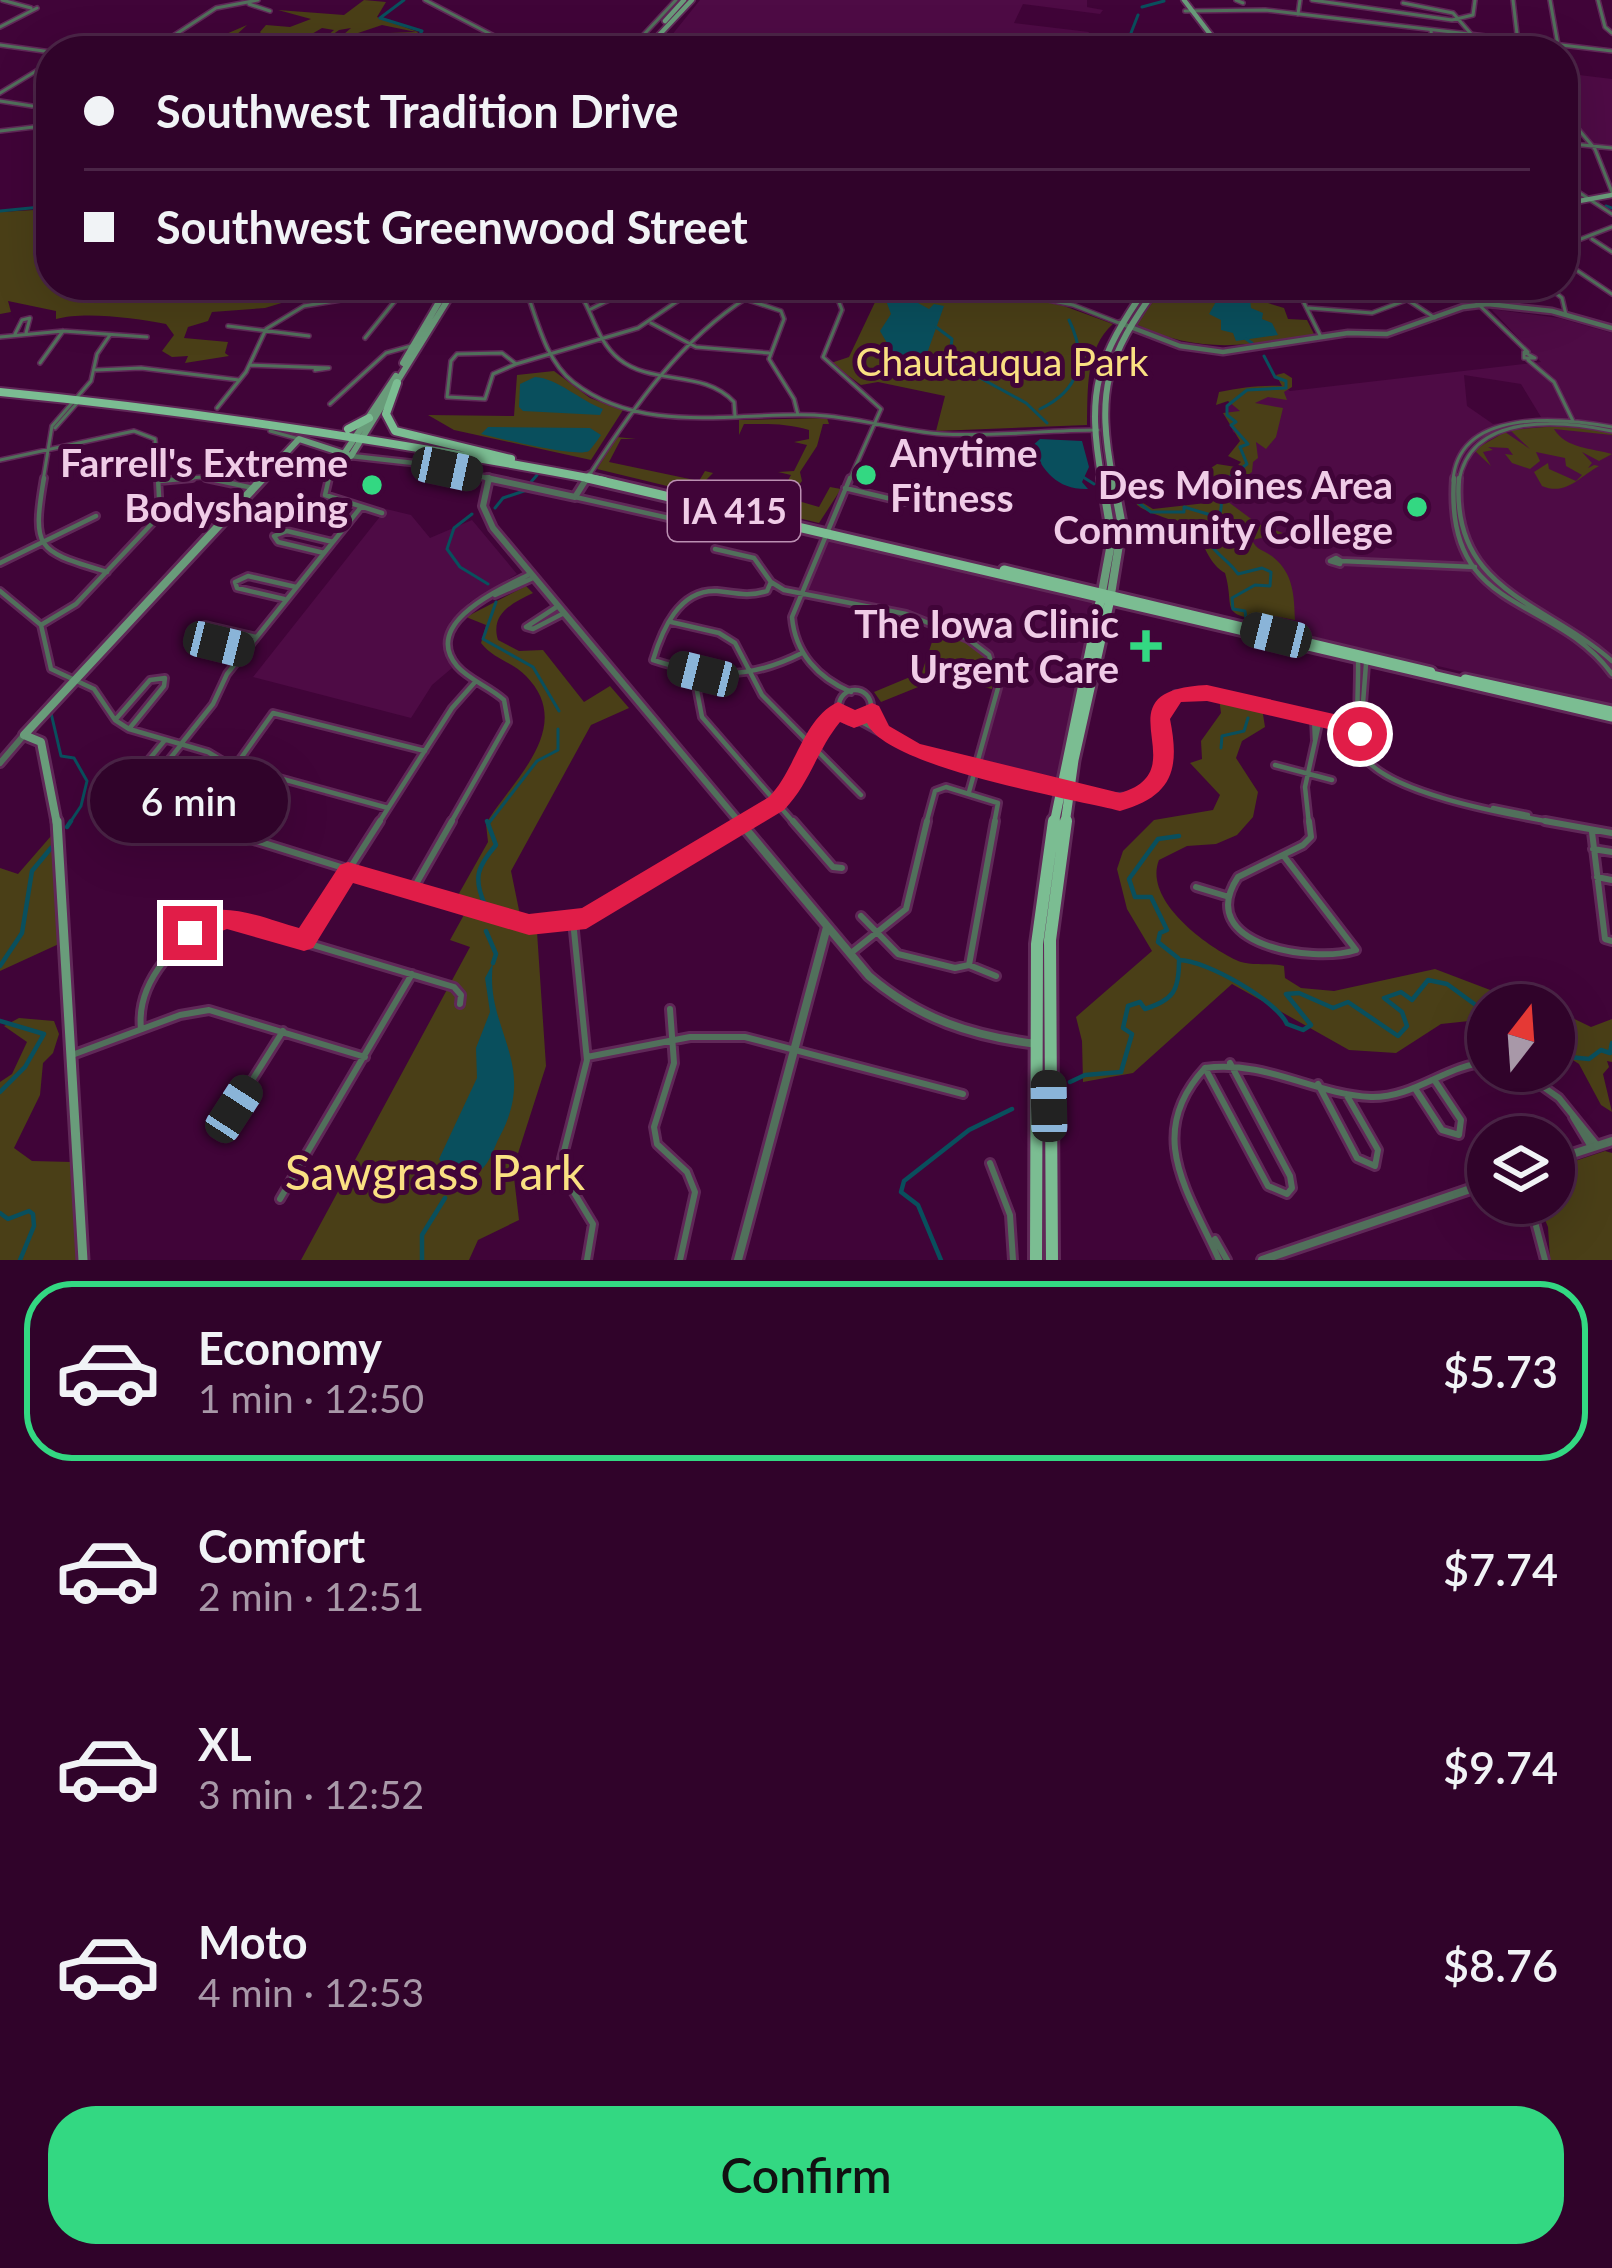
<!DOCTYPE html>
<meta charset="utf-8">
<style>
:root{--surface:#30032a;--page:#3c1136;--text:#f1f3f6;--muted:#a898a8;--line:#4b2547;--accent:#33d882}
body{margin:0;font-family:Lato,sans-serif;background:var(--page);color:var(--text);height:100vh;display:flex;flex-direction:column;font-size:45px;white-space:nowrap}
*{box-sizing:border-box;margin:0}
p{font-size:39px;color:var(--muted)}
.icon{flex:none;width:66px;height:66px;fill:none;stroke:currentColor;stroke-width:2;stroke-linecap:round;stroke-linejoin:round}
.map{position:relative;height:1260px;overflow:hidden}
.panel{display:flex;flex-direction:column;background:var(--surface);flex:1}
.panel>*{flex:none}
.banner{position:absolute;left:36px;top:36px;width:1542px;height:264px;border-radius:48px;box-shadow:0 12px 48px #0002,0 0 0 3px var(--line);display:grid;align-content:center;height:264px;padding:0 48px;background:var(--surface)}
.needle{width:78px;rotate:17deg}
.tools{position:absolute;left:1467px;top:984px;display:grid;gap:24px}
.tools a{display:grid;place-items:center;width:108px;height:108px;border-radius:50%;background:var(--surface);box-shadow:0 12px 48px #0002,0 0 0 3px var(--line);font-size:60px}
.end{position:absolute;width:54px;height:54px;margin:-27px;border:15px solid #e11d48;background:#fff;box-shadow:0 0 0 6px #fff}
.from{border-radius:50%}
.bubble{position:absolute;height:84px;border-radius:42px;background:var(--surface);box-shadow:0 12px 48px #0002,0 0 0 3px var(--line);font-size:39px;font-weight:600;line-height:84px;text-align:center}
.car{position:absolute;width:36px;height:72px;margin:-36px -18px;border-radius:15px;box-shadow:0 0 9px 3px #0007;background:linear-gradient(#222 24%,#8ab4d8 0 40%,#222 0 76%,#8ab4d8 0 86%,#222 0)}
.banner b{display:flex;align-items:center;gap:42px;height:114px;font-size:45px}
.banner b+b{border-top:3px solid var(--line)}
.banner i{width:30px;height:30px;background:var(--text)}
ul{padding:21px 0 0;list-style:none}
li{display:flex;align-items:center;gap:36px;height:180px;margin:0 24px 18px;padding:0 24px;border:6px solid transparent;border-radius:48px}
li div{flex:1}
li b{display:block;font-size:45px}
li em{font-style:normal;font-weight:600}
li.current{border-color:var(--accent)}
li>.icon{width:108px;height:108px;stroke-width:1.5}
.button{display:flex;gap:24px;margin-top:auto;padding:24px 48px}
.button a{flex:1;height:138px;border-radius:48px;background:var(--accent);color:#111;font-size:48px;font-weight:600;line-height:138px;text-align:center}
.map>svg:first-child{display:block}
</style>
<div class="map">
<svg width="1612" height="1260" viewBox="0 0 1612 1260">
<rect width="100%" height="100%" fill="#400438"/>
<path fill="#4e0b45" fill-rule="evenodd" d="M700,0H1087V7L1103,10L1100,14L1023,4L1014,23L1089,32L1082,51H659Z
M1563,73L1612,79V148L1593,146L1563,111Z
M1491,309L1559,318L1612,333V707L1247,621L1217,494L1245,470L1247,440L1233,432L1226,411L1230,401L1286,388L1290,391L1541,362ZM1464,375L1521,384L1541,417L1493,424L1467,406Z
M386,509L411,515L430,538L472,520L517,574L470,602L450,622L443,646L452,668L432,685L411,718L253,677Z
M826,528L1102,592L1060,788L976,767L998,680L992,659L974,639L948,627L798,593Z"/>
<path fill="#4a3f17" d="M364,0L386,2L377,17L418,32L408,47L396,48L387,39L389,33L416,32L382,25L355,34L353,42L373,51H334L336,41L351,28L339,30L310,51L334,30L322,28L283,51H250L253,48L217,41L196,47L247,25L233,38L263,36L260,32L266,25L290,27L311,19L278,10L344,15Z
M51,209V255L46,260L51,262L40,273L51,276V285H122L132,292L158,296L188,285H227L231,289C238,287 324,286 331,288L265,308L212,312L208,321L188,327L184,338L228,342L225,353L229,356L185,363L188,356L172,357L162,351L174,335L166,324C136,318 84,311 56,319V311L8,301L11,312L0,314V212Z
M854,285H966L1064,306L1113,324C1085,349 1088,390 1087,425L936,431L945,396L878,382L861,385L831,363L849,357L877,298Z
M1166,285H1270L1273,288L1263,292L1268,303L1284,308L1288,319L1307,320L1314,334C1250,346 1197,355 1136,324Z
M554,371L590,398L623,410L591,460L454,430L428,415L514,416L517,375Z
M1284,373L1292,378V387L1284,392L1287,400L1268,397L1255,403L1283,408L1276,437L1266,449L1256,442L1258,458L1253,462L1252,472L1230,488L1236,501H1227L1258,524L1283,533L1252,540C1257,551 1263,549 1273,557C1294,574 1294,596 1295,620L1274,616L1271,622C1216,614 1236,611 1225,573C1209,564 1207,548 1196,535C1181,518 1154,518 1137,505L1135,498L1153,509L1206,503L1203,473L1217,464L1236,467L1241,462L1228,456L1240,441L1223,413L1240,411L1228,401L1216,405L1219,392C1241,388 1259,385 1282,386L1276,375Z
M827,418L829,424H823L817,446L800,472L802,481L788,498L819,507L830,487L841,489L819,523L597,469L615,439L617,437L636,439H621L609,462L699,481L705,471L713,473L704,482L749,492L755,482L765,484H760L755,494L779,497L791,475L778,472L794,471L807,445L794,442L809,439V430C786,423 766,424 744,424L739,435V420Z
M1570,425L1612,432V435L1554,429C1566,449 1592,448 1612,454L1599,461L1582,452L1592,463L1588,468L1594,465L1599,466C1579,477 1566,496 1542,486L1534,472L1548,463L1549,469L1576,481L1582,475L1566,466L1565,458L1536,452L1540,461L1530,469L1512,463L1505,454L1513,455L1508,448L1488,447L1493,450L1483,452L1491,466L1474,450L1505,432L1530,449L1510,430Z
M526,586L533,593C512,603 490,614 498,640L519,651L543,650L584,702L610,686L629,708L591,725L511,871L520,915L457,897L488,842L486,824C510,782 577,728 526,676C513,662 493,659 481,643L486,625L466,617Z
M937,627C966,640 996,651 992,689L943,677L881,702L874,692L922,672Z
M1219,698L1262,708L1265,727L1242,741L1236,758L1258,792L1253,817L1237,835L1216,844L1187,846L1159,860C1143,900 1206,946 1236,960C1250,967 1269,962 1284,966L1285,978L1301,988L1334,991L1435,969L1506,996L1546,1005H1488V1019L1441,1024L1396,1053L1349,1050L1232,984L1133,1073L1083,1082L1082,1041L1076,1017L1152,951L1127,909L1117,869L1123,851L1154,820L1213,810L1220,795L1190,763L1202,759L1201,741L1221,713Z
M51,836L61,943L0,971V868L18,874Z
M465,913L537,932L546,1066L513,1169L519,1220L478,1240L469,1260H301L470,947L450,940Z
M1554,1009L1591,1027L1612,1019V1062L1607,1061L1609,1067L1603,1074L1612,1112L1601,1105L1579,1064L1554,1048Z
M19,1018L54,1021L59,1034L53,1053L43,1063L40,1095L14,1148L32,1161L72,1162L77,1260H0V1082L12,1074L27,1042L4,1026Z
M1605,1151L1612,1153V1260H1550L1548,1227L1538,1203H1554V1168Z"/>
<path fill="#094f5d" d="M1243,285L1249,290L1251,308L1263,313L1262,319L1272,323L1278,335L1236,341L1233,333L1221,330V320L1209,314L1217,300L1201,285Z
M881,287C894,288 916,302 929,309L934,304L944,306L925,359L895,366L883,362L887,343L880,331L891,314Z
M535,377C557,378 581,401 603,409L600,415L523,411L519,407L520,384Z
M488,427L590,428L601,435C600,437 591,449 589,451C576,458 499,438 481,434Z
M1040,439L1082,441L1089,467L1082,482L1088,489C1058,490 1043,472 1032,446Z
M493,963C484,1030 539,1062 500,1136C492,1151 490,1166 474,1175L445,1168L439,1159L477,1078L476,1048L490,1012L485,978Z"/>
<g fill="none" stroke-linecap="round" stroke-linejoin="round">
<path stroke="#094f5d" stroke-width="3" d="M1142,7L1164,1
M388,51L412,47L422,31L380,18L404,0
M1124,51L1138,15
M1606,206L1612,208
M0,211L51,206
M936,327L952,339L949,361L1026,403L1047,423
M1246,339L1252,343
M1040,409C1080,390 1088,359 1069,320
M1083,477L1094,484
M531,482L537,475
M1132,498L1151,512H1184V507L1211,515L1212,522
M495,508L503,498L524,491
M472,514L454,528L447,549L460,567L488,584
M496,602L483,639L533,667L559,711
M1246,618L1245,611L1233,609L1232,598L1255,585L1270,586L1271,572L1262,568L1238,574C1228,559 1216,556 1206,538C1219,520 1226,508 1218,486L1247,464L1240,447L1248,444L1231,425L1236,422L1227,415V406L1247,390L1286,388V381L1275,377L1264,356
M51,713L61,756L74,758L87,781L81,806L69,824
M1221,748L1222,736L1244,731L1248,718
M488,824L537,761L558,750V729"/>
<path stroke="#094f5d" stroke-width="4.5" d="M67,827L71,821
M485,905C473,878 477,867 496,845L487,821
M486,931L496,954L493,963
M1178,958L1158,942L1160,933L1167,930L1151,897H1135L1129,879L1158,839L1179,836
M1179,960C1206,960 1277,1001 1287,1024L1303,1030L1311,1025L1286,994L1299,993L1333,1008L1348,1002L1398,1036L1407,1026L1402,1012L1384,998L1401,992L1412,1000L1428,980L1447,984L1488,1014
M0,966L22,933L32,871L51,848
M1554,1009L1560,1010L1564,1029L1555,1038L1569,1057L1589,1059L1601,1050L1610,1053L1612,1043
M0,1021L44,1034L25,1067L0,1092
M1070,1082L1085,1075L1121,1072L1132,1034L1123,1028L1128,1006L1140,1002L1145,1009C1173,1000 1179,991 1179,961
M0,1213L8,1219L29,1211L33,1214L34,1226L20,1260
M422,1260V1235L445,1198
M941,1260L918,1205L901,1192L904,1181L969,1130L1012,1109"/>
<defs>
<path id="minor-far2" d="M2,0L31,8
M1236,0L1243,3
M1312,0L1452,20L1473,15L1475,0
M1513,0L1519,51
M1550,0L1558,45
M1598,0L1605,27L1612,33
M1403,3L1453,13L1472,35
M249,4L270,11
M1298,14L1300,0
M0,27L37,8
M1431,30L1433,51
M635,44L676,0
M311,51L318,45
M506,51L516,42
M0,93L51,62
M0,101L32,106
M1563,111L1595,149L1612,192
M0,131L51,125
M1563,143L1612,148
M1563,182L1612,214
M1592,239L1612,252
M1563,246L1612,227
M1563,261L1612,294
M497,285L494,288L523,285
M524,285C537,317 544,359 573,382C642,436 735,412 814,415C857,417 899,431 942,434C994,437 1046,430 1098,430
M575,285C592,308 596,341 619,359C652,386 704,369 734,402L735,416
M703,285L781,311L784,319L769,359L794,399L798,415
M818,285L837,297L842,310L823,357L881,409L849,481
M974,285L1073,305L1119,323
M1295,285L1321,337
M1385,285L1435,318
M1546,285L1562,298L1566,315
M475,287L494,288
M1445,288L1475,301L1528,352
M1053,300L1066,285
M1309,308L1372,313L1446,285
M591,309L639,285
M651,323L696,347L769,353
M228,326L309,336
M15,334L22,320L30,318L26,333
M0,337L63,331L147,337
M365,338L399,296
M1524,352L1535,358H1524Z
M502,353L516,364L493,374L485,399L447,397L451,361L457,354Z
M1528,360L1554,382L1573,421
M40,363L63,331
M516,364L638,328L701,285
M250,365L329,368L315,370
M96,370L141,368L239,380
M330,404L386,353L411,346
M217,408L246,372L266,329L304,306L377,294L498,298L572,285
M55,428L79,401
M270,431L299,439
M0,460L134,431L155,439L158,481
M107,474L157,462
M333,474L350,456
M590,474C633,408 680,340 748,297C760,290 780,288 794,285
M202,477L214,460
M43,481L52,426L91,381L97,354L110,335
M159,481L202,477L220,481
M327,481L344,454
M1453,481C1458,407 1562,418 1612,427
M1459,481C1471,412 1561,420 1612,431"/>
<path id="minor-far1" d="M44,478C31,552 39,551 107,572
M206,478L253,488
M329,478L325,495L382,513
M850,478L792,617C795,653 818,678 851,692
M1454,478C1444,616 1553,593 1612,674
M1459,478C1450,591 1544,601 1612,661
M159,481L192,478
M845,488L904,502
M575,497L691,523
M715,549L754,558L771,582
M324,553L278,542L274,536L287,531L333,542
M1336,558L1341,561L1340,564L1330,561Z
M1341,561L1475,567
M0,563L96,516
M771,582L784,590L906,614L968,639L989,655L998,688L969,792
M771,582L767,591C749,597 735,593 717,591C679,589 662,630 653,660C708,678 749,680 802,653
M0,591L41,625L51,669L94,689L115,720L129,729L208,752L228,764L388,808
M495,595L533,578
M284,599L237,588L235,582L248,576L296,587
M558,606L526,627L533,629L564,613
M671,622L719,633L735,643L762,695L861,795
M41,625L76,604L160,515L158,478
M245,650L196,638L193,632L205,625L256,637
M1358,660C1359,681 1354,737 1362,753C1382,794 1517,816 1562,824
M703,673L697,691L702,717L795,824
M839 706a16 16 0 1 1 32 0a16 16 0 1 1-32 0Z
M1314,718L1315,740
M116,719L150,680L165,678L164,686L129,729
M858,720L915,751L1062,788
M1361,729L1366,664
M165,740L120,795L121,804L136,801L180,746
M181,744L213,704L227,674L361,507
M1275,765L1332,780
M1073,791C1109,800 1162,806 1166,756C1167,739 1160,724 1162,707L1176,694L1207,693L1361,729
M1493,808L1528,815
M194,824L273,713L425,751
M378,824L452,708L476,681
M450,824L508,722L504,700C490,687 469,680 457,666C421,623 501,589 530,574
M741,824C760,813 782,802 795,784C812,760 816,736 838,710
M926,824L935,791L946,787L998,803L994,824
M1309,824L1305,787L1320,719"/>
<path id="minor" d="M193,821L517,922L548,925L586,918L746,821
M793,821L833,867L842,868
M1545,821L1612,833
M1592,832L1605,939L1612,941
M1593,849L1612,852
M1283,855L1356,950C1313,964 1193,945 1238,877L1303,845L1311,837L1309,821
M1597,877L1612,880
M1196,887L1229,897
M412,891L452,821
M861,916L898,954L955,968L969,965L996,976
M573,921L587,1060L562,1159L570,1186L593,1224L587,1260
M304,940L380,821
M851,953L906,909L927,821
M969,965L995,821
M670,1009L674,1063L654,1127L657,1144L687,1172L695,1192L680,1260
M141,1029C136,981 179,934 223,918L454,987L461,995L460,1004
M72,1055L180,1015L209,1010L365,1057
M587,1057L690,1037H745L963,1094
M1205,1068L1268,1186L1287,1194L1292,1188L1290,1176L1230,1063
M1521,1071L1559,1098L1597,1145
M1318,1084L1357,1158L1375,1166L1378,1150L1346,1094
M1416,1090L1442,1130L1459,1135L1461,1120L1435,1081
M1573,1117L1591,1147
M220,1121L234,1109L283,1031
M990,1163L1010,1215L1013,1260
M280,1199L412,974
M1530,1203L1545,1260
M1215,1239L1227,1260
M1219,1260C1188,1191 1144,1134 1205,1068C1266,1060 1313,1094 1371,1097C1414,1098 1446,1065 1488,1062"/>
<path id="tertiary-far3" d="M425,0L496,37L582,51
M1185,11L1265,10L1612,51
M0,45L51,52
M150,51L216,8L258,0"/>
<path id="tertiary-far2" d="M1120,323L1180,346L1223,352L1348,333L1387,334L1463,307L1488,304L1552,311L1612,328
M351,456L423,464L501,481
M585,481L590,474"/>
<path id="tertiary-far1" d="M487,478L575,497L587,478
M489,478L483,506L493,528L741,824
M0,763L24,735"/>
<path id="tertiary" d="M739,821L869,976C919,1019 972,1036 1037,1044
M1554,1160L1612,1141
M738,1260L827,927
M1262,1260L1488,1183"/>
<path id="secondary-far3" d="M1184,0L1223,51
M665,21L684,0
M644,51L692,0
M1563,204L1612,195"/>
<path id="secondary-far2" d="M403,363L449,285
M344,454L396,376
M260,481L299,439L351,456L457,285
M1102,481C1086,391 1096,359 1148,285
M1113,481C1096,391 1105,358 1159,285"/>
<path id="secondary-far1" d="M1102,478L1112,538L1102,592
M1111,594L1122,526L1113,478
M57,824L41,742L24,735L263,478"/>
<path id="secondary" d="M57,821L83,1260"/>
<path id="primary-far2" d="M397,383L386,414L395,431L511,459
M0,392C203,412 403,443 604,481
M348,429L369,418"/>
<path id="primary-far1" d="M588,478L1612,717
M1004,570L1431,672
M1465,679L1612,711
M1054,824L1101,597
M1065,824L1074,760L1110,599"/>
<path id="primary" d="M1036,1260L1037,944L1054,821
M1052,1260L1050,940L1066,821"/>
</defs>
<use href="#minor-far2" stroke="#602858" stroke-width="6"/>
<use href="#minor-far1" stroke="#602858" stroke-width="10"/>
<use href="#minor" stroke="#602858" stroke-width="12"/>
<use href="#tertiary-far3" stroke="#602858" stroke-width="6"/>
<use href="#tertiary-far2" stroke="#602858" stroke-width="9"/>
<use href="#tertiary-far1" stroke="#602858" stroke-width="12"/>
<use href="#tertiary" stroke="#602858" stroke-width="14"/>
<use href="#secondary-far3" stroke="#602858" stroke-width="8"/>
<use href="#secondary-far2" stroke="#602858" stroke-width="10"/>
<use href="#secondary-far1" stroke="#602858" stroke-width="14"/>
<use href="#secondary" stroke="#602858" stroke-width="15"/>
<use href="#primary-far2" stroke="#602858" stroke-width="12"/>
<use href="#primary-far1" stroke="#602858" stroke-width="15"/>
<use href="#primary" stroke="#602858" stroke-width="18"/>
<use href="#minor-far2" stroke="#51705b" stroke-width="3"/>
<use href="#minor-far1" stroke="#51705b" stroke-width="4.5"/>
<use href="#minor" stroke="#51705b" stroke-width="6"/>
<use href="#tertiary-far3" stroke="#51705b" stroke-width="3"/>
<use href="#tertiary-far2" stroke="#51705b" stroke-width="4.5"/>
<use href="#tertiary-far1" stroke="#51705b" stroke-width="6"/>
<use href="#tertiary" stroke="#51705b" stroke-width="8"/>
<use href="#secondary-far3" stroke="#699c7a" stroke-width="4.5"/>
<use href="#secondary-far2" stroke="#699c7a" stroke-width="6"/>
<use href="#secondary-far1" stroke="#699c7a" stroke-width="8"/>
<use href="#secondary" stroke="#699c7a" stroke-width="9"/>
<use href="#primary-far2" stroke="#7bbd92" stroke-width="8"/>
<use href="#primary-far1" stroke="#7bbd92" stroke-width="9"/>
<use href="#primary" stroke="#7bbd92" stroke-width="12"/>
</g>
<path fill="#e11d48" d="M1207,685L1360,720L1368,723L1371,734L1360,743L1350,734L1207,701L1181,702L1170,719C1180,769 1173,796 1120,811C1068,798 886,767 867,723L854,728L840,722C817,750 810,783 784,810L586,929L529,935L353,883L313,948L304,951L227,929L190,943L178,933C204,890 262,918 299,928L340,865L348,862L529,914L582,908L769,797C796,770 803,718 838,702L855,710L872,703L879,706L889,726L920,744L1120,793C1201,770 1093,690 1207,685Z"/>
<g fill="#33d882" stroke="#400438" stroke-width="4.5">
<circle cx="866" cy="475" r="12"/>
<circle cx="372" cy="485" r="12"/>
<circle cx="1417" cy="507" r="12"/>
<path d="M1140 628h12v12h12v12h-12v12h-12v-12h-12v-12h12z"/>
</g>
<g text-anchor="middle" stroke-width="10" stroke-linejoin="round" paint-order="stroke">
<rect fill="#400438" stroke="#bb90b2" stroke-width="3" x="668" y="481" width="132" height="60" rx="9"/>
<g font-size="36" font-weight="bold" fill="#f0cce7">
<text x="734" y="524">IA 415</text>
</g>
<g font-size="39" fill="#fae082" stroke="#400438">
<text x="1002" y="376">Chautauqua Park</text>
</g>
<g font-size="39" font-weight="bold" fill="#f0cce7" stroke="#400438" text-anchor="end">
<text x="890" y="467" text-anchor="start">Anytime<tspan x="890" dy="45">Fitness</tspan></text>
<text x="348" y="477">Farrell's Extreme<tspan x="348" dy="45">Bodyshaping</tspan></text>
<text x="1393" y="499">Des Moines Area<tspan x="1393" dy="45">Community College</tspan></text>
<text x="1119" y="638">The Iowa Clinic<tspan x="1119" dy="45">Urgent Care</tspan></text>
</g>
<g font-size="48" fill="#fae082" stroke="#400438">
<text x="435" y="1190">Sawgrass Park</text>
</g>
</g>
</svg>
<div class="tools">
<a><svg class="needle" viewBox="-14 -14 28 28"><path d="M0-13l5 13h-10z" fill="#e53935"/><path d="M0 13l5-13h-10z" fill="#a898a8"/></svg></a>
<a><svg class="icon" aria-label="layers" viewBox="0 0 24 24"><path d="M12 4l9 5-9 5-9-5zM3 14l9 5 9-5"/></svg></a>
</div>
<i class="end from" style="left:1360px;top:734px"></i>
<i class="end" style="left:190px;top:933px"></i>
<div class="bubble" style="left:90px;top:759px;width:198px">6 min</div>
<i class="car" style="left:447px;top:469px;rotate:102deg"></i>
<i class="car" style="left:1276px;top:635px;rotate:284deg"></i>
<i class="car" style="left:219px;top:644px;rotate:104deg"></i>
<i class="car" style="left:703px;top:674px;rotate:284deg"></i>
<i class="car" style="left:1049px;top:1106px;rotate:359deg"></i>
<i class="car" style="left:234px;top:1109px;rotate:33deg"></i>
<div class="banner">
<b><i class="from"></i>Southwest Tradition Drive</b>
<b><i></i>Southwest Greenwood Street</b>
</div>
</div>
<section class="panel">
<ul>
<li class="current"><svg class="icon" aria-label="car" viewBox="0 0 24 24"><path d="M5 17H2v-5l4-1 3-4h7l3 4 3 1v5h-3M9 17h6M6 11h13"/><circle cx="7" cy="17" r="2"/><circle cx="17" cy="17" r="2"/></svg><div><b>Economy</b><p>1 min · 12:50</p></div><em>$5.73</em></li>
<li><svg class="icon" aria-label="car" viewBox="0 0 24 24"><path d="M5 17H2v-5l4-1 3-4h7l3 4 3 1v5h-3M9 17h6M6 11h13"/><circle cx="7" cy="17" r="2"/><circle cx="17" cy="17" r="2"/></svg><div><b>Comfort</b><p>2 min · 12:51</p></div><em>$7.74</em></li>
<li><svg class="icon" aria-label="car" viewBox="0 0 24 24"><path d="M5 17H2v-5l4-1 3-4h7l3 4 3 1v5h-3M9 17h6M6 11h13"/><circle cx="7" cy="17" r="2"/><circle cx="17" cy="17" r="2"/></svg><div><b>XL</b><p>3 min · 12:52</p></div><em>$9.74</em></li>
<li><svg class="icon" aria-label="car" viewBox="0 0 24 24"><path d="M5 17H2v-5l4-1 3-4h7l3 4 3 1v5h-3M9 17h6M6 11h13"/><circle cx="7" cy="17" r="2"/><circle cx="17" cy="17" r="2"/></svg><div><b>Moto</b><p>4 min · 12:53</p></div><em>$8.76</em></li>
</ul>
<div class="button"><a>Confirm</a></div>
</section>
